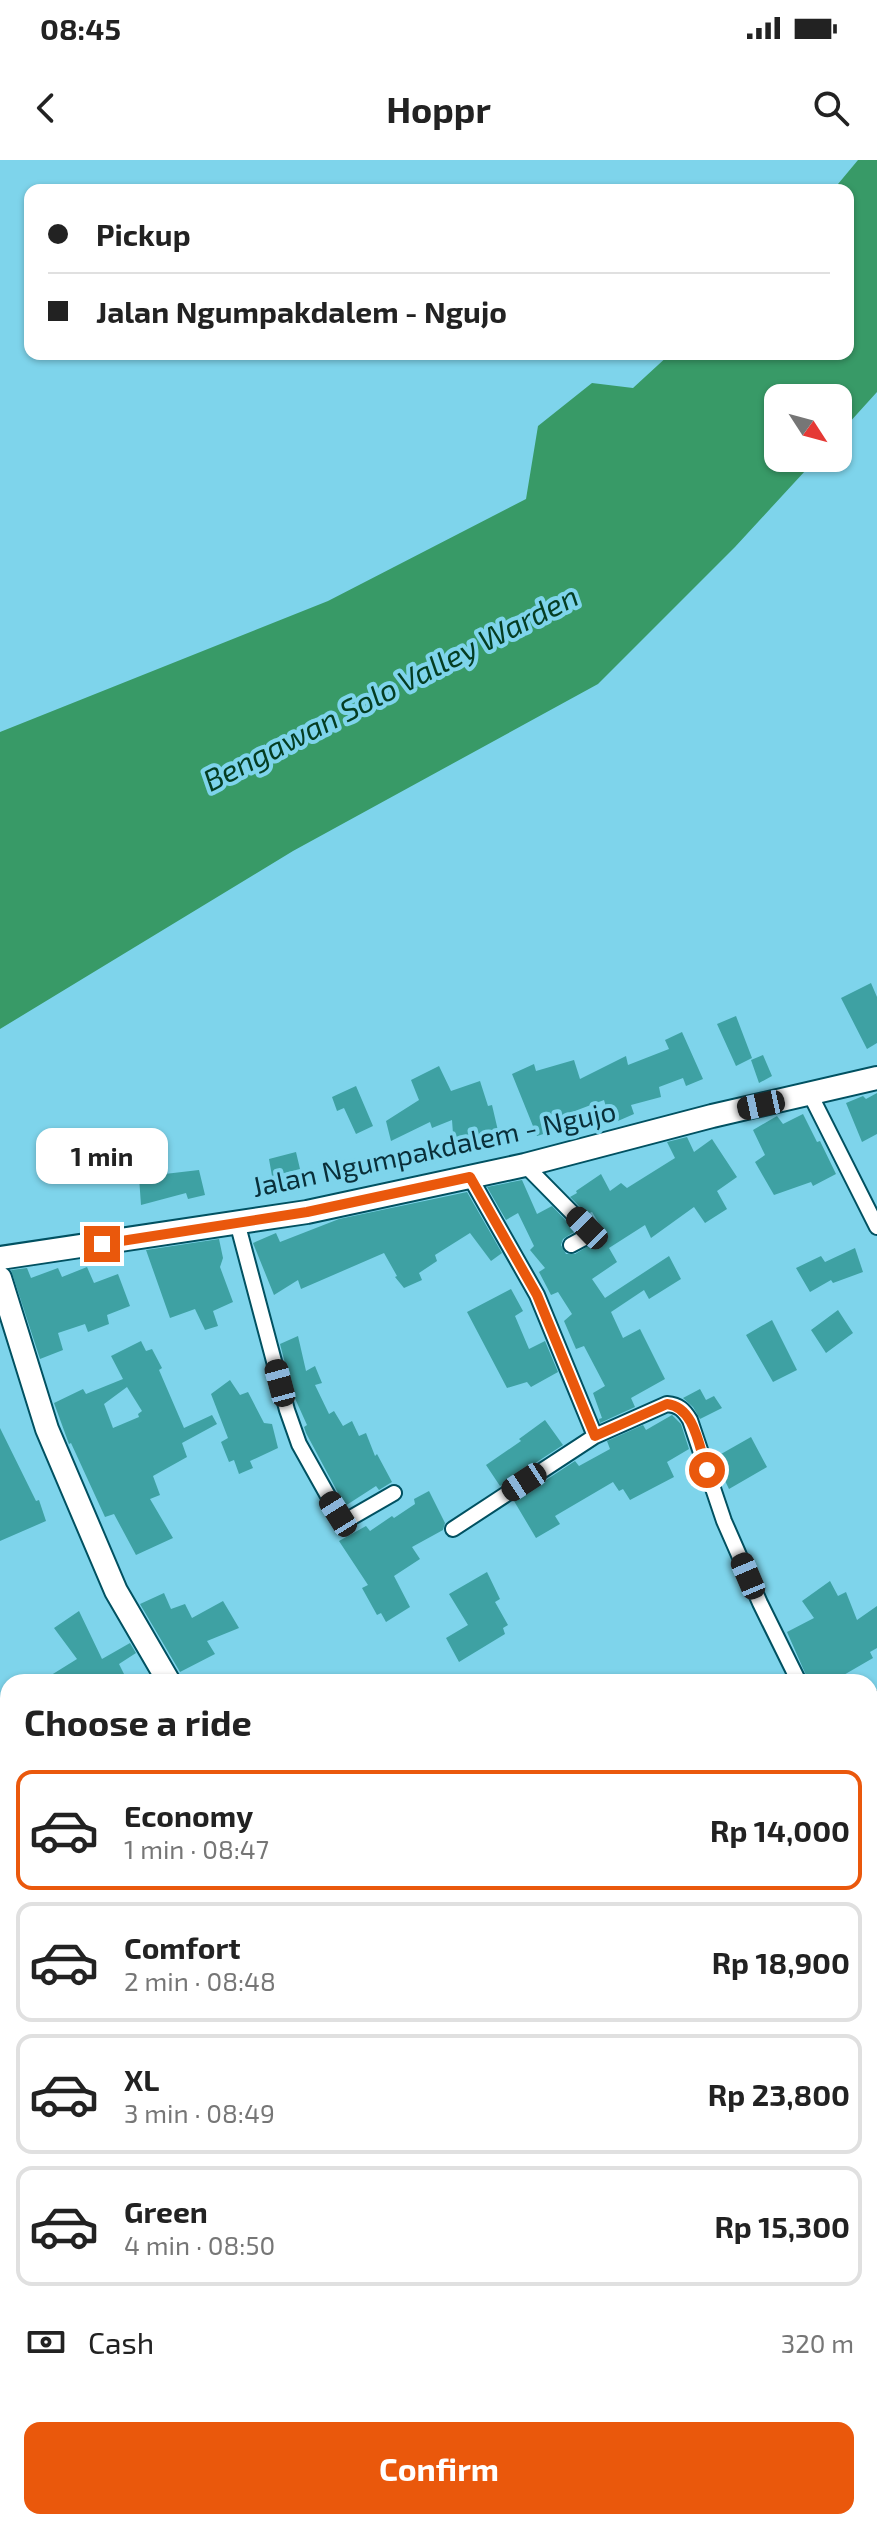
<!DOCTYPE html>
<meta charset="utf-8">
<style>
:root{--surface:#fff;--page:#f2f2f2;--text:#222;--muted:#767676;--line:#e0e0e0;--accent:#ea580c}
body{margin:0;font-family:"Exo 2",sans-serif;background:var(--page);color:var(--text);height:100vh;display:flex;flex-direction:column;font-size:30px;white-space:nowrap}
*{box-sizing:border-box;margin:0}
p{font-size:26px;color:var(--muted)}
.icon{flex:none;width:44px;height:44px;fill:none;stroke:currentColor;stroke-width:2;stroke-linecap:round;stroke-linejoin:round}
.map{position:relative;flex:1;overflow:hidden}
.drawer{position:absolute;left:0px;top:1514px;width:878px;height:856px;display:flex;flex-direction:column;background:var(--surface);border-radius:24px 24px 0 0;box-shadow:0 2px 6px #0004}
.drawer>*{flex:none}
.hud{position:absolute;left:24px;top:24px;width:830px;height:176px;border-radius:16px;box-shadow:0 2px 6px #0004;display:grid;align-content:center;height:176px;padding:0 24px;background:var(--surface)}
.needle{width:52px;rotate:126deg}
.buttons{position:absolute;left:764px;top:224px;display:grid;gap:16px}
.buttons a{display:grid;place-items:center;width:88px;height:88px;border-radius:16px;background:var(--surface);box-shadow:0 2px 6px #0004;font-size:40px}
.end{position:absolute;width:36px;height:36px;margin:-18px;border:10px solid #ea580c;background:#fff;box-shadow:0 0 0 4px #fff}
.from{border-radius:50%}
.bubble{position:absolute;height:56px;border-radius:16px;background:var(--surface);box-shadow:0 2px 6px #0004;font-size:26px;font-weight:700;line-height:56px;text-align:center}
.car{position:absolute;width:24px;height:48px;margin:-24px -12px;border-radius:10px;box-shadow:0 0 6px 2px #0007;background:linear-gradient(#222 24%,#8ab4d8 0 40%,#222 0 76%,#8ab4d8 0 86%,#222 0)}
.hud b{display:flex;align-items:center;gap:28px;height:76px;font-size:30px}
.hud b+b{border-top:2px solid var(--line)}
.hud i{width:20px;height:20px;background:var(--text)}
ul{padding:0;list-style:none}
li{display:flex;align-items:center;gap:24px;height:120px;margin:0 16px 12px;padding:0 8px;border:4px solid var(--line);border-radius:16px}
li div{flex:1}
li b{display:block;font-size:30px}
li em{font-style:normal;font-weight:700}
li.active{border-color:var(--accent)}
li>.icon{width:72px;height:72px;stroke-width:1.5}
h2{padding:0 24px;font-size:36px;line-height:96px}
.pay{display:flex;align-items:center;gap:20px;height:88px;padding:0 24px;font-size:30px}
.pay p{margin-inline-start:auto}
.button{display:flex;gap:16px;margin-top:auto;padding:16px 24px}
.button a{flex:1;height:92px;border-radius:16px;background:var(--accent);color:#fff;font-size:32px;font-weight:700;line-height:92px;text-align:center}
.status{display:flex;justify-content:space-between;align-items:center;height:56px;padding:0 40px;background:var(--surface);direction:ltr}
.status svg{height:22px;fill:currentColor}
header{display:flex;justify-content:space-between;align-items:center;height:104px;padding:0 24px;background:var(--surface);font-size:36px;font-weight:700}
.map>svg:first-child{display:block}
</style>
<div class="status"><b>08:45</b><svg viewBox="0 0 49 12"><path d="M0 12V9h3v3zM5 12V6h3v6zM10 12V3h3v9zM15 12V0h3v12zM26 1h20v11H26zM47 4h2v5h-2z"/></svg></div>
<header><svg class="icon" aria-label="back" viewBox="0 0 24 24"><path d="M15 5l-7 7 7 7"/></svg>Hoppr<svg class="icon" aria-label="search" viewBox="0 0 24 24"><circle cx="10" cy="10" r="6"/><path d="M15 15l6 6"/></svg></header>
<div class="map">
<svg width="877" height="2370" viewBox="0 0 877 2370">
<rect width="100%" height="100%" fill="#7ed4eb"/>
<path fill="#389a67" d="M858,0H877V232L838,275V238H778V298H817L735,387L598,524L293,691L0,869V572L328,441L526,339L538,266L592,223L633,228L670,194H848V30H833Z"/>
<path fill="#3ea1a3" fill-rule="evenodd" d="M871,823L877,837V883L867,889L841,838Z
M736,856L752,898L736,906L717,864Z
M682,872L703,919L686,926L683,918L659,927L661,937L631,945L634,954L611,964L604,940L567,954L568,959L551,964L553,971L537,976L512,914L534,904L536,911L574,900L580,919L626,896L628,905L669,889L665,880Z
M763,895L772,916L759,923L751,900Z
M439,906L451,931L480,921L488,946L492,945L499,975L454,987L452,960L432,968L430,962L391,981L386,961L419,940L411,920Z
M356,926L373,966L356,974L344,948L337,951L332,937Z
M877,933V974L862,982L846,943L863,936L866,939Z
M803,954L817,982L820,981L836,1014L813,1026L811,1022L774,1035L755,1002L765,995L753,970L777,956L783,964Z
M687,977L694,992L712,979L737,1017L717,1031L727,1049L705,1063L694,1047L651,1078L645,1065L609,1088L617,1102L592,1119L605,1138L669,1096L681,1119L649,1139L644,1130L611,1152L623,1178L640,1169L665,1219L631,1238L635,1247L600,1263L599,1259L602,1258L593,1233L605,1226L584,1186L576,1189L564,1161L572,1154L558,1132L551,1135L539,1112L545,1108L530,1090L534,1086L518,1053L506,1060L487,1027L522,1020L537,1054L552,1046L571,1066L574,1072L563,1079L561,1085L566,1094H575L606,1075L592,1052L587,1054L570,1037L577,1033L576,1031L601,1014L610,1031L621,1023L627,1028L675,998L667,982Z
M296,992L300,1009L272,1016L269,999Z
M199,1010L205,1035L188,1039L186,1033L141,1045L139,1017Z
M467,1032L502,1093L491,1101L470,1073L435,1095L437,1101L419,1113L422,1120L404,1128L395,1117L397,1116L384,1093L301,1129L298,1120L274,1135L253,1083L276,1073L280,1082L339,1059Z
M219,1079L223,1098L220,1107L233,1142L213,1151L218,1166L205,1170L195,1149L170,1158L146,1090Z
M855,1088L863,1112L833,1123L831,1120L810,1132L796,1108L821,1096L825,1102Z
M87,1107L94,1123L118,1114L130,1146L107,1155L109,1164L88,1172L85,1164L58,1173L63,1190L40,1199L11,1110L27,1108L31,1118L58,1108L62,1117Z
M511,1129L523,1151L515,1156L529,1189L545,1181L558,1212L531,1227L527,1222L507,1228L467,1152Z
M838,1150L853,1173L826,1193L811,1170Z
M772,1160L797,1210L773,1222L746,1175Z
M298,1176L306,1211L315,1206L322,1223L315,1225L329,1254L334,1251L343,1266L352,1261L359,1276L366,1273L375,1296L377,1294L392,1322L379,1330L376,1326L345,1346L306,1273L304,1267L307,1265L293,1234L280,1184Z
M141,1181L146,1191L152,1189L162,1208L159,1210L184,1268L212,1255L217,1264L182,1283L187,1297L153,1316L160,1335L150,1339L173,1378L136,1395L114,1354L105,1357L71,1283L69,1284L54,1243L83,1229L86,1234L123,1219L111,1196ZM127,1227L142,1251L138,1254L139,1257L113,1268L104,1244Z
M230,1220L240,1235L248,1232L264,1263L272,1264L278,1288L250,1301L253,1308L239,1314L234,1300L229,1302L221,1282L228,1278L211,1234Z
M700,1229L706,1240L714,1236L722,1248L700,1259L693,1247L683,1238Z
M672,1255L681,1264L689,1289L667,1302L674,1317L630,1340L623,1329L619,1331L613,1322L555,1356L560,1364L536,1378L514,1341L575,1301L579,1306L610,1289L607,1281L643,1265L646,1270Z
M545,1260L563,1285L500,1326L486,1305L521,1281L519,1279Z
M0,1268L36,1341L39,1340L46,1361L0,1381Z
M751,1277L767,1307L729,1329L714,1298Z
M429,1331L445,1363L443,1370L412,1387L420,1399L394,1416L410,1447L386,1462L381,1453L377,1455L362,1428L368,1425L339,1381L366,1366L370,1371L392,1356L394,1358L415,1344L414,1339Z
M487,1412L500,1439L495,1442L508,1465L503,1468L505,1474L459,1502L446,1478L468,1465L449,1434Z
M830,1421L838,1436L846,1432L857,1460L877,1446V1488L870,1492L873,1498L842,1516L844,1522H809L787,1472L814,1458L802,1441Z
M164,1433L171,1449L185,1444L192,1458L223,1441L239,1468L207,1481L215,1494L180,1512L140,1444Z
M79,1451L102,1499L130,1483L136,1493L119,1504L128,1522H40L77,1499L54,1468Z"/>
<g fill="none" stroke-linecap="round" stroke-linejoin="round">
<defs>
<path id="lane" d="M870,1562L877,1574
M0,2263L8,2273"/>
<path id="street" d="M810,934L877,1067
M525,1005L587,1068L586,1077L571,1085
M470,1017L537,1135L595,1276L667,1244C679,1245 684,1250 690,1260L724,1361L760,1443L799,1522
M237,1062L287,1250L299,1284L341,1359L347,1360L394,1333
M453,1369L595,1276
M870,1544L877,1539
M0,1723L8,1718
M0,2180L8,2173
M870,2293L877,2291
M769,2370L778,2362"/>
<path id="secondary" d="M0,1098L307,1052L525,1005L712,956L877,918
M0,1118L47,1269L116,1431L169,1522
M708,2362L715,2370"/>
</defs>
<use href="#lane" stroke="#015161" stroke-width="11"/>
<use href="#street" stroke="#015161" stroke-width="18"/>
<use href="#secondary" stroke="#015161" stroke-width="26"/>
<use href="#lane" stroke="#fff" stroke-width="7"/>
<use href="#street" stroke="#fff" stroke-width="14"/>
<use href="#secondary" stroke="#fff" stroke-width="22"/>
</g>
<g fill="none" stroke-linecap="round" stroke-linejoin="round">
<path stroke="#ea580c" stroke-width="10" d="M102,1084L307,1052L470,1017L537,1135L595,1276L667,1244C695,1247 699,1288 707,1310"/>
</g>
<g text-anchor="middle" stroke-width="8" stroke-linejoin="round" paint-order="stroke">
<g font-size="28" fill="#092f39" stroke="#7ed4eb">
<text transform="translate(434 989) rotate(-12)" y="10">Jalan Ngumpakdalem - Ngujo</text>
</g>
<g font-size="30" font-style="italic" fill="#043d22" stroke="#7ed4eb">
<text transform="translate(391 529) rotate(-27)" y="10">Bengawan Solo Valley Warden</text>
</g>
</g>
</svg>
<div class="buttons">
<a><svg class="needle" viewBox="-14 -14 28 28"><path d="M0-13l5 13h-10z" fill="#e53935"/><path d="M0 13l5-13h-10z" fill="#767676"/></svg></a>
</div>
<i class="end from" style="left:707px;top:1310px"></i>
<i class="end" style="left:102px;top:1084px"></i>
<div class="bubble" style="left:36px;top:968px;width:132px">1 min</div>
<i class="car" style="left:761px;top:945px;rotate:258deg"></i>
<i class="car" style="left:587px;top:1068px;rotate:316deg"></i>
<i class="car" style="left:280px;top:1223px;rotate:345deg"></i>
<i class="car" style="left:524px;top:1322px;rotate:237deg"></i>
<i class="car" style="left:338px;top:1354px;rotate:328deg"></i>
<i class="car" style="left:748px;top:1416px;rotate:337deg"></i>
<div class="hud">
<b><i class="from"></i>Pickup</b>
<b><i></i>Jalan Ngumpakdalem - Ngujo</b>
</div>
<section class="drawer">
<h2>Choose a ride</h2>
<ul>
<li class="active"><svg class="icon" aria-label="car" viewBox="0 0 24 24"><path d="M5 17H2v-5l4-1 3-4h7l3 4 3 1v5h-3M9 17h6M6 11h13"/><circle cx="7" cy="17" r="2"/><circle cx="17" cy="17" r="2"/></svg><div><b>Economy</b><p>1 min · 08:47</p></div><em>Rp 14,000</em></li>
<li><svg class="icon" aria-label="car" viewBox="0 0 24 24"><path d="M5 17H2v-5l4-1 3-4h7l3 4 3 1v5h-3M9 17h6M6 11h13"/><circle cx="7" cy="17" r="2"/><circle cx="17" cy="17" r="2"/></svg><div><b>Comfort</b><p>2 min · 08:48</p></div><em>Rp 18,900</em></li>
<li><svg class="icon" aria-label="car" viewBox="0 0 24 24"><path d="M5 17H2v-5l4-1 3-4h7l3 4 3 1v5h-3M9 17h6M6 11h13"/><circle cx="7" cy="17" r="2"/><circle cx="17" cy="17" r="2"/></svg><div><b>XL</b><p>3 min · 08:49</p></div><em>Rp 23,800</em></li>
<li><svg class="icon" aria-label="car" viewBox="0 0 24 24"><path d="M5 17H2v-5l4-1 3-4h7l3 4 3 1v5h-3M9 17h6M6 11h13"/><circle cx="7" cy="17" r="2"/><circle cx="17" cy="17" r="2"/></svg><div><b>Green</b><p>4 min · 08:50</p></div><em>Rp 15,300</em></li>
</ul>
<div class="pay"><svg class="icon" aria-label="cash" viewBox="0 0 24 24"><path d="M3 7h18v10H3z"/><circle cx="12" cy="12" r="2"/></svg>Cash<p>320 m</p></div>
<div class="button"><a>Confirm</a></div>
</section>
</div>
